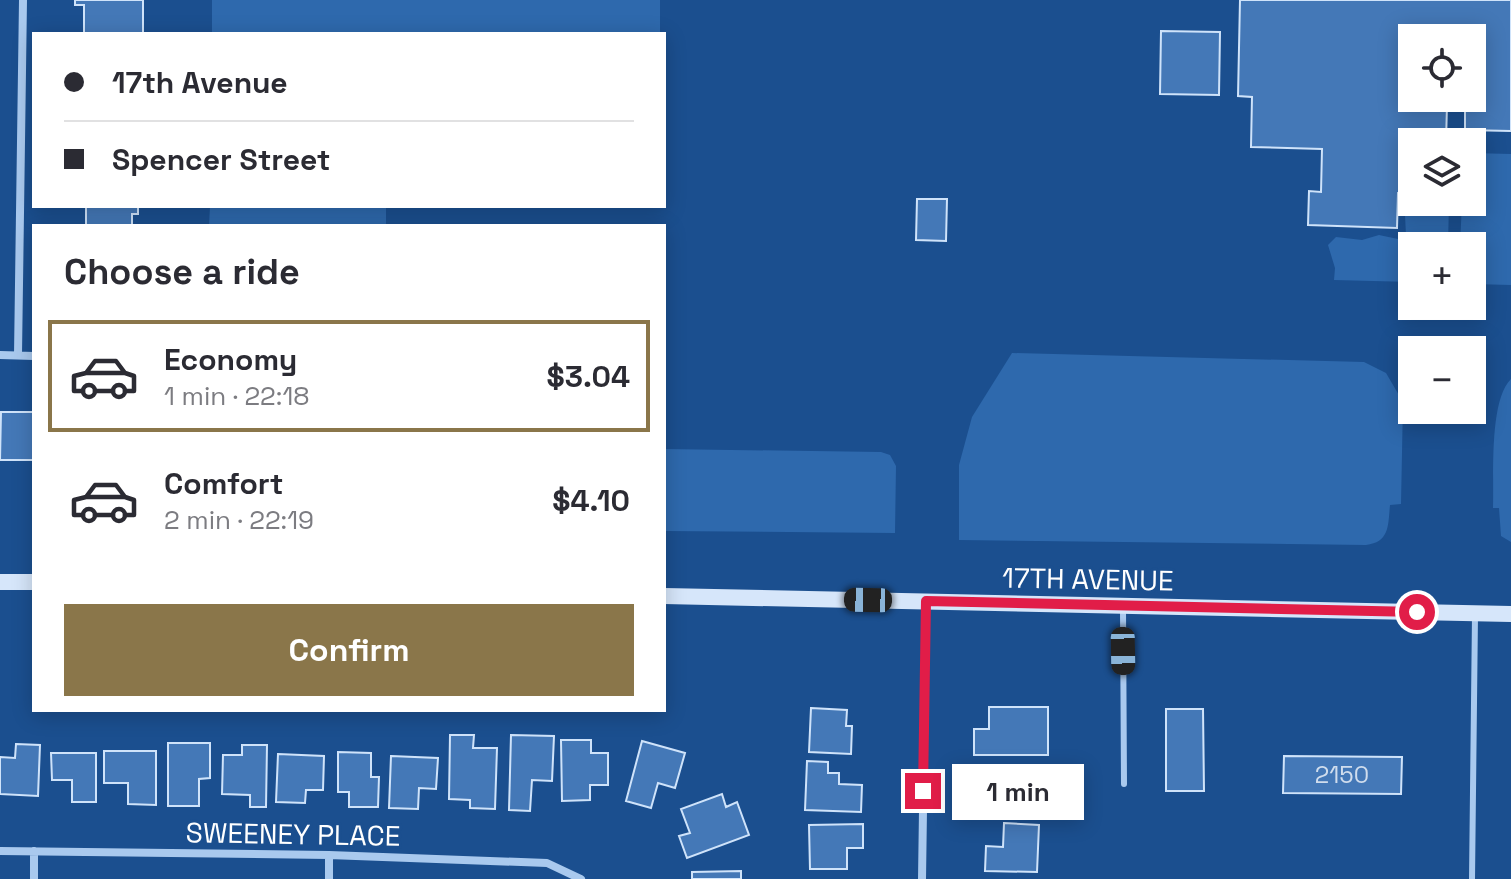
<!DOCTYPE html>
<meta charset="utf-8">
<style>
:root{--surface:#fff;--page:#f7f7f7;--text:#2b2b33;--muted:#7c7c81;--line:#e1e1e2;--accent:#8a764a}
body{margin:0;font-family:"Space Grotesk",sans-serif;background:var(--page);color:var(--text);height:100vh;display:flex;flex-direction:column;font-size:30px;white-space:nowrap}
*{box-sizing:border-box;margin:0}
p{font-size:26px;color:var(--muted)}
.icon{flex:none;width:44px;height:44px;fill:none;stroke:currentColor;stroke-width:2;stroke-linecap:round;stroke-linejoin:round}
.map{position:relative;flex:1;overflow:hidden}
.details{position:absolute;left:32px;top:224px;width:634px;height:488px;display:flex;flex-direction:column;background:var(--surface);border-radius:0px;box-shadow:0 4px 20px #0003}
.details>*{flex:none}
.guide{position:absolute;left:32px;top:32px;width:634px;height:176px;border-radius:0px;box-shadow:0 4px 20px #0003;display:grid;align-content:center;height:176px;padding:0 32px;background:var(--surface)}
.controls{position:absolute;left:1398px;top:24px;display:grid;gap:16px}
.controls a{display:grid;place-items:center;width:88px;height:88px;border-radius:0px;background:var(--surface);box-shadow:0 4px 20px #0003;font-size:40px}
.end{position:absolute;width:36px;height:36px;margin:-18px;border:10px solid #e11d48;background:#fff;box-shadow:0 0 0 4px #fff}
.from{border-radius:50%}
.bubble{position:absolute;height:56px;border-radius:0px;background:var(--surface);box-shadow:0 4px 20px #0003;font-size:26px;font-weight:700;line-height:56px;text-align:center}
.car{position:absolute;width:24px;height:48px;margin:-24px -12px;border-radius:10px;box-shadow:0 0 6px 2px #0007;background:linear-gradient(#222 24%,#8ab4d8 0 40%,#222 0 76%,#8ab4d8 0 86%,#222 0)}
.guide b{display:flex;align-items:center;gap:28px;height:76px;font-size:30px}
.guide b+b{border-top:2px solid var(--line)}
.guide i{width:20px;height:20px;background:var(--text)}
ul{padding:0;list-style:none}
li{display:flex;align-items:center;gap:24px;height:112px;margin:0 16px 12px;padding:0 16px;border:4px solid transparent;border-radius:0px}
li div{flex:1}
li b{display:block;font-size:30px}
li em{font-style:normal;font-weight:700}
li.on{border-color:var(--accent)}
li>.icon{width:72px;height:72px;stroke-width:1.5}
h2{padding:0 32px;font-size:36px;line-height:96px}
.action{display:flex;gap:16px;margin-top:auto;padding:16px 32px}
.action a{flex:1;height:92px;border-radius:0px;background:var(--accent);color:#fff;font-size:32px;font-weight:700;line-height:92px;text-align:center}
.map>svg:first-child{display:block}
</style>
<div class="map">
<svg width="1511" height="879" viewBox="0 0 1511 879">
<rect width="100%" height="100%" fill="#1b4f8f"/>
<path fill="#2e69ad" d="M212,0H660V34H212Z
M1472,153L1511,154V285L1472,284V246H1460L1462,202H1472Z
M1449,202L1448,246H1412V282L1334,280L1335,268L1328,245L1336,237L1362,240L1379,235L1398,239L1406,236L1405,215L1416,203Z
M210,206H386V226H209Z
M1012,353L1364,362L1386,373L1403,402L1401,504L1390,505C1388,525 1390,542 1366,545L959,540V465L972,417Z
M1511,379V542L1501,536L1499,508H1493C1494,476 1489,400 1511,379Z
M664,449L881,452L890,455L896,466L895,533L664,531Z"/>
<path fill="#4478b7" stroke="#cfe3fa" stroke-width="2" fill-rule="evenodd" d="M75,0H143V34H84V5H75Z
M1240,0H1511V131L1465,130V106L1447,105L1446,142H1412V194L1398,193L1397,228L1308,225L1309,191L1321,192L1322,149L1251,147L1252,97L1238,96ZM1412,38H1472V98H1412Z
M1161,31L1220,32L1219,95L1160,94Z
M917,199H947L946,241L916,240Z
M86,206H138V214H132V226H86Z
M1,412H34V460H0Z
M989,707H1048V755H974V729H989Z
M811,708L847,710L846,726H852L851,754L809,752Z
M1166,709H1203L1204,791H1166Z
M450,735H474L473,748H497L495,809L470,808V800L449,799Z
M511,735L554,736L552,781L532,780L530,811L509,810Z
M561,740H591V753H608V785H590V800L562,801Z
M642,741L685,753L675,788L658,783L651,808L626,801Z
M168,743H210V778L199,779V806H168Z
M16,744L40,745L38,796L0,794V757L15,758Z
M242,745H267L266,807H250V795L222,794L223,755H242Z
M104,751H156V805L128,804V783H104Z
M338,752L371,753V777H379L378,807H349V792H338Z
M51,753H96V802H72V780H52Z
M278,754L324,756L323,790H306L305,803L276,802Z
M391,756L438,758L436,789L419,788L418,809L389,808Z
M1284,756L1402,757L1401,794L1283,793Z
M807,761L828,762V773H839V784L862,785L861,812L805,810Z
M979,766L1002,767L1001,782L1021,783L1020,813L977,811Z
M722,794L726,807L737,802L749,835L687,858L679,836L690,833L681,809Z
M1004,823L1039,825L1037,872L985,871L986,846L1003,847Z
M863,824V848H847V869H810L809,825Z
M741,871V879H692V872Z"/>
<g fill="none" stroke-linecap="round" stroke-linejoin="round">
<path stroke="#a9c9ee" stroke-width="6" d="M1123,609L1124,784
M1472,879L1475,615"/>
<path stroke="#a9c9ee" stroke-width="8" d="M0,355L34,356
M18,355L23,0
M0,851L329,855L547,863L581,879
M34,879V851
M329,879V855
M922,879L926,602"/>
<path stroke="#d6e6fa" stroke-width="16" d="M0,582H34
M664,596L1511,614"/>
</g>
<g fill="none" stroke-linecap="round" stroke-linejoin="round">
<path stroke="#e11d48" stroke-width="10" d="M923,791L926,601L1417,612"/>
</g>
<g text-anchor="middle" stroke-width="6" stroke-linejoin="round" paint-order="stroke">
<g font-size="24" fill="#d0dded">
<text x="1342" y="783">2150</text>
</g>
<g font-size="28" fill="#fff" stroke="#1b4f8f">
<text transform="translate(1088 579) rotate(1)" y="10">17TH AVENUE</text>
<text transform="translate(293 834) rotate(1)" y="10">SWEENEY PLACE</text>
</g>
</g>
</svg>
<div class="controls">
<a><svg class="icon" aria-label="locate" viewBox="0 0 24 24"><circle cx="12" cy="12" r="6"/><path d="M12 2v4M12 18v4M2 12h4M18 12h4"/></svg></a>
<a><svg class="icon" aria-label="layers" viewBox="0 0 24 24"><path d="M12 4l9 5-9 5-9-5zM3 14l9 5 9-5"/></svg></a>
<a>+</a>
<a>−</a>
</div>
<i class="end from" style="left:1417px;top:612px"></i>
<i class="end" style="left:923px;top:791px"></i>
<div class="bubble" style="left:952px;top:764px;width:132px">1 min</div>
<i class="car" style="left:868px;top:600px;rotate:271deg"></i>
<i class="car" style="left:1123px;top:651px;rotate:179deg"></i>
<div class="guide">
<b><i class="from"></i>17th Avenue</b>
<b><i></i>Spencer Street</b>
</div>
<section class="details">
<h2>Choose a ride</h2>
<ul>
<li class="on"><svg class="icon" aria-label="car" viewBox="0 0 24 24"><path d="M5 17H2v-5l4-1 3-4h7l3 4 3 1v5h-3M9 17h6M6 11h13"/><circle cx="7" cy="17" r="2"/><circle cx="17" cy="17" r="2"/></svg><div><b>Economy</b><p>1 min · 22:18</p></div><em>$3.04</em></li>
<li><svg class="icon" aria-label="car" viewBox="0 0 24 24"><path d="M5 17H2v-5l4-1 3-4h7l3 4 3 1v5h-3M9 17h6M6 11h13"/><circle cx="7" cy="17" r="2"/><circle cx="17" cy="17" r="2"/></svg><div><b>Comfort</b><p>2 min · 22:19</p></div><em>$4.10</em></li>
</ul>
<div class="action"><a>Confirm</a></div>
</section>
</div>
